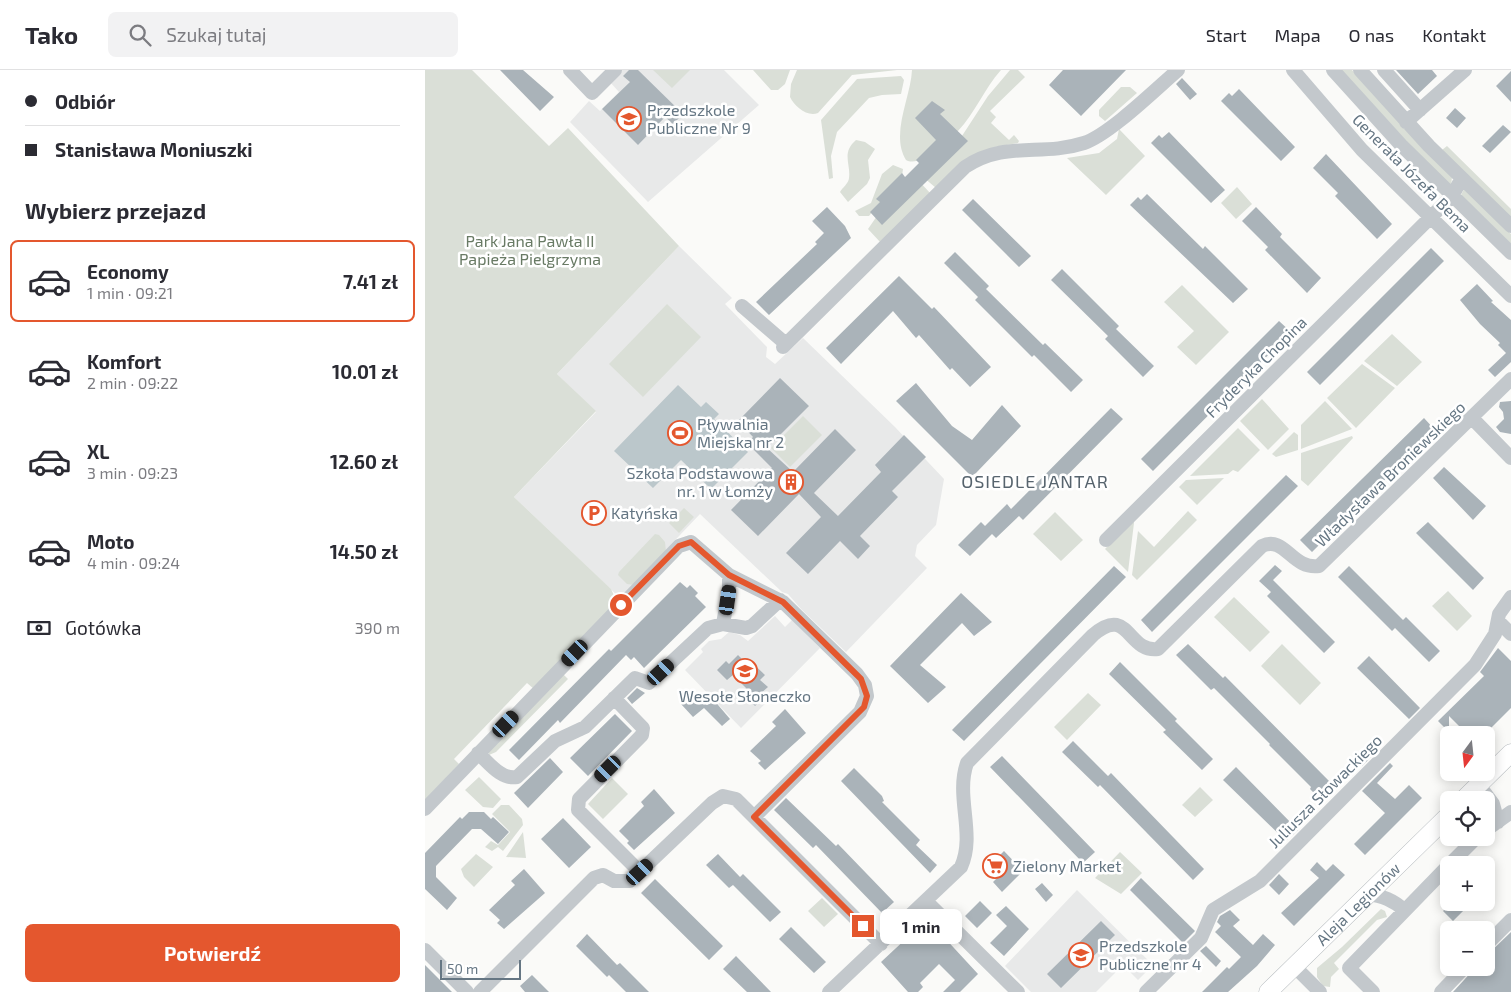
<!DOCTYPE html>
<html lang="pl">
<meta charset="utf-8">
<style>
:root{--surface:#fff;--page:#f2f2f3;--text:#2b2b33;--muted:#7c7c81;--line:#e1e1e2;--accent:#e4572e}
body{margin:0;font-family:"Exo 2",sans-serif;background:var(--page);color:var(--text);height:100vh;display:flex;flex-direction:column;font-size:19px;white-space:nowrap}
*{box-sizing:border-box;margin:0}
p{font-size:16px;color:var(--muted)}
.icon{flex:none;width:28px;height:28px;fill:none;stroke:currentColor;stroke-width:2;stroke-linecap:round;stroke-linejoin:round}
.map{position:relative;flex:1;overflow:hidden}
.panel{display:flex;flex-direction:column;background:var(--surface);width:425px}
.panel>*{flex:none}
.banner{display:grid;align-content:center;height:110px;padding:0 25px;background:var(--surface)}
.needle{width:32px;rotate:195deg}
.controls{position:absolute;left:1015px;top:656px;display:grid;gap:10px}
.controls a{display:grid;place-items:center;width:55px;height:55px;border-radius:8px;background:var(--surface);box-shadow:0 2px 12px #0003;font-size:25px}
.scale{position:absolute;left:15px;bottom:12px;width:81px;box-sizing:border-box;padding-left:5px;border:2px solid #657683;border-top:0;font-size:14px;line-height:18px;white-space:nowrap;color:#657683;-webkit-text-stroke:4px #fff;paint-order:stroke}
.end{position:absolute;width:22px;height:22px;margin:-11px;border:6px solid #e4572e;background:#fff;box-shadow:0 0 0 2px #fff}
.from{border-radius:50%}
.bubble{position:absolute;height:35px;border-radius:8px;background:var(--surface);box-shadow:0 2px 12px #0003;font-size:16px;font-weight:700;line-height:35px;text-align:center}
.car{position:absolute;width:15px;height:30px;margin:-15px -8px;border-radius:6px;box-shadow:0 0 4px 1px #0007;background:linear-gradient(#222 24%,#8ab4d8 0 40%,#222 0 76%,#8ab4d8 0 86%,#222 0)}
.banner b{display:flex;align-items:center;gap:18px;height:48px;font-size:19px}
.banner b+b{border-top:1px solid var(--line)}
.banner i{width:12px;height:12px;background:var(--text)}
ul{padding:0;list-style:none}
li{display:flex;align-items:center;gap:15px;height:82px;margin:0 10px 8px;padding:0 15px;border:2px solid transparent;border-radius:8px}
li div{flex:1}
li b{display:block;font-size:19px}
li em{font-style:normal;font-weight:700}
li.current{border-color:var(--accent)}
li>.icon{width:45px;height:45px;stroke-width:1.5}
h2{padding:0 25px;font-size:22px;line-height:60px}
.pay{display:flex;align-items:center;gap:12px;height:55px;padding:0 25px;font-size:19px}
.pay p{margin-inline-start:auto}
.action{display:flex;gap:10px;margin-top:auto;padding:10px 25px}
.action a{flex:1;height:58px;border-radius:8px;background:var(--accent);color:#fff;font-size:20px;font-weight:700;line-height:58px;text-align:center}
header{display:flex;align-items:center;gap:30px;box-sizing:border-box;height:70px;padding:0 25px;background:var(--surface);border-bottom:1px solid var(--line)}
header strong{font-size:24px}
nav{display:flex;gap:28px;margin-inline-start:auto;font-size:18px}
.search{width:350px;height:45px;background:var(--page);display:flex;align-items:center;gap:12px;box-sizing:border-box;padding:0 18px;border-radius:8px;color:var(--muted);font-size:19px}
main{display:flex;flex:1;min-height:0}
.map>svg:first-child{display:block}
</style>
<header>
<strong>Tako</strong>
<div class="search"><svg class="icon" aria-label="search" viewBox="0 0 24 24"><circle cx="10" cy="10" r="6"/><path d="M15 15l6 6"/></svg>Szukaj tutaj</div>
<nav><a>Start</a><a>Mapa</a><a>O nas</a><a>Kontakt</a></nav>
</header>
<main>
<section class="panel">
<div class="banner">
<b><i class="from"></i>Odbiór</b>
<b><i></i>Stanisława Moniuszki</b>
</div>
<h2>Wybierz przejazd</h2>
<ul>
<li class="current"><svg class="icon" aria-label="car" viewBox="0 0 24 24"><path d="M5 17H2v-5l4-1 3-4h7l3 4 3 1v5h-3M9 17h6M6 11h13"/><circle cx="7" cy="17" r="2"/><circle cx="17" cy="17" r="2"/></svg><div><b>Economy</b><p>1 min · 09:21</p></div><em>7.41 zł</em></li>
<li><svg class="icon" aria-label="car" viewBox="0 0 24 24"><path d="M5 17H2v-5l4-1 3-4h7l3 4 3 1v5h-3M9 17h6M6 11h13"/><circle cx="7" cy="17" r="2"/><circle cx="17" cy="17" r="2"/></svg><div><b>Komfort</b><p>2 min · 09:22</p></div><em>10.01 zł</em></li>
<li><svg class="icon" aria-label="car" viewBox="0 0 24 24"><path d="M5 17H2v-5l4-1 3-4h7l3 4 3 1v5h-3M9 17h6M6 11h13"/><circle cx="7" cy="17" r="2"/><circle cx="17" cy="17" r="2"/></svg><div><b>XL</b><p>3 min · 09:23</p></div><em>12.60 zł</em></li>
<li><svg class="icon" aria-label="car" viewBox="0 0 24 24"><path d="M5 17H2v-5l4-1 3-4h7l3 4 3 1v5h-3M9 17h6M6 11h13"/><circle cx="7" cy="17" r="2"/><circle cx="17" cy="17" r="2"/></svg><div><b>Moto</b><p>4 min · 09:24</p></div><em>14.50 zł</em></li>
</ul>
<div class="pay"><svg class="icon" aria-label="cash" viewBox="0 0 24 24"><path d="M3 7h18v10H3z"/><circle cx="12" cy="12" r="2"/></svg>Gotówka<p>390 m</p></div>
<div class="action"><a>Potwierdź</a></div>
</section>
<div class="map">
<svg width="1086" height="922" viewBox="0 0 1086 922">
<rect width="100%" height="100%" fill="#fafaf8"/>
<path fill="#e8e9e9" d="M195,0H299L334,35L223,132L145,52L164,31L175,41L194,22L184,11Z
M254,176L307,228L300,234L342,277L341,287L350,294L378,268L470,357L519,409L511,455L492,475L490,486L502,498L421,582L376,539L363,524L357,522L275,444L195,528L89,427L171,342L132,304Z
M350,546L360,557L367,550L395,578L316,658L260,600L278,582L276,579L284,571L296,569L304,562L315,565L323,571Z
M652,820L728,895L713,910L698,895L671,922H606L580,896Z"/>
<path fill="#dadfd7" d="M0,0H47L124,76L143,58L254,176L132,304L171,341L89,427L186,519L192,532L109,619L102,613L29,689L34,694L0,730Z
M228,0H265L247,18Z
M328,0H365L360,14L353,20H346Z
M372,0H472L427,5L393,43C382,47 370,37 365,27L366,14Z
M487,0H576C559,19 550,43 533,61C524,72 495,98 481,90C465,64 486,27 487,0Z
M585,0H593L600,7L565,41L571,47L566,53L584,70L589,65L594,71L593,73L570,77L550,85L511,118L498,107L535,69L563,26Z
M916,0H927L1027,107L1026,116L982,72Z
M476,6L479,10L476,24L457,25L444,28L412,62L406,86L408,108L404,109L396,50L432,9Z
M696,17H705L712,23L680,51L674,46V40Z
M694,59L720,86L681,125L642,88L674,83L692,69Z
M431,70L440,72L450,79L443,90L445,108L442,114L423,132L415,122C417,118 424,113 424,108C426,94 416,83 431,70Z
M1022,76L1086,139V148L1017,80Z
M468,95L478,99L477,106L444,146H434L430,141L446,133L457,104Z
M492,109L506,124L456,173L443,159L452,146Z
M812,117L827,134L811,149L796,133Z
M1039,119L1086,164V174L1036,125Z
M757,215L804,262L771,295L752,277L769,261L739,232Z
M242,234L276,267L218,327L184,294Z
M967,264L997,292L972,316L939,291Z
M937,294L970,318L931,358L902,328Z
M837,329L864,359L843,380L815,351Z
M900,331L927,359L876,379V355Z
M378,346L397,365L365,397L346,378Z
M813,358L835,380L813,402L808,400L803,404L765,406Z
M869,362L873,365V380L851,387L847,384Z
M927,366L928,368L883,416L876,410V383Z
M799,408L772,435L754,417L761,410Z
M259,438L269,447L254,463L244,453Z
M763,441L772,450L712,510L707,505L713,461L729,477Z
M630,442L658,470L636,491L608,464Z
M708,450L709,453L703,502L680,479Z
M230,464L234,465L240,472L241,482L209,515L202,514L193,505L194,502Z
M1023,521L1047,546L1032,561L1007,536Z
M809,527L845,562L825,582L789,547Z
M857,574L896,613L875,635L836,596Z
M138,604L143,609L71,682L64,685V680Z
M663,623L676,635L642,670L629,657Z
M54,707L76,729L68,738L58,737L40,720Z
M187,708L203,724L178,749L163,734Z
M775,717L788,730L770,747L757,735Z
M76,735H84L97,749L98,755L78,781L73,777L67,781L60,777L66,771L73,775L85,762L67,744Z
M98,762L101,788L81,787Z
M695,782L717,803L696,824L670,808Z
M51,784L68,797L49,817L39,807L36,799Z
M397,828L413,844L399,857L383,841Z
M956,839L960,841L962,847L952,850L909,893L914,899L906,907L905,917L898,916L892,907V898L917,877Z"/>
<path fill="#bbc7cb" d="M253,315L276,337L281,332L294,344L289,349L323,382L286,419L256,390L228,418L189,381Z"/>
<path fill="#aab3b9" d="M75,0H98L129,27L115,41Z
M204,0H213L258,44L248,54L240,47L213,75L177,39L205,12L198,6Z
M638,0H701L656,46L624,15Z
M971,0H1007L1012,6L993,24Z
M1086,1V32L1071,16Z
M757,8L772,24L765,30L751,14Z
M814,19L870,77L856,91L796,31L804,23L807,26Z
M507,31L520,40L515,44L543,71L457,155L445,142L455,132L451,129L477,103L480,107L494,93L491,90L511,70L490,48Z
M1030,38L1041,48L1032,58L1021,48Z
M1078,55L1086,62L1065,83L1057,76Z
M744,62L800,120L786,133L726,73L734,65L737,68Z
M901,84L967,154L952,169L910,126L913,123L888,98Z
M722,124L778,179L780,176L823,219L808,233L705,135L713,127L716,130Z
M548,129L606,186L594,197L537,140Z
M402,137L420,156L426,168L344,245L331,232L392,174L390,172L399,163L387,151Z
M831,137L857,164L855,167L896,208L882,223L840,180L843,177L817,151Z
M1006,178L1019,191L895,315L882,302Z
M530,182L564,216L561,219L618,275L620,273L658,310L646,322L609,285L607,287L550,230L553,227L519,193Z
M637,199L694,256L691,259L729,296L718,307L680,269L683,266L626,210Z
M474,206L507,239L509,237L566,297L545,317L527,298L525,300L494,265L491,268L468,241L416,294L401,278Z
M1052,214L1068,231L1066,232L1086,250V292L1070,307L1063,300L1081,283L1073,275L1075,273L1055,254L1035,230Z
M854,251L866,262L728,401L716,389Z
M355,308L384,336L342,378L368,402L410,359L431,380L389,423L413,446L456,402L450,395L479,365L501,387L467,421L473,427L435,466L445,476L433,489L415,471L383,504L361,483L396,447L374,424L333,466L306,440L347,398L322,373L328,367L313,351Z
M491,313L527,356L547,370L577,335L596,356L551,403L546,406L471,331Z
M1086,331V364L1075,362L1071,357L1079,349L1078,342L1074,337L1075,332Z
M686,338L698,349L598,450L594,446L571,468L567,464L545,486L533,475L556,452L560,456L582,434L586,439Z
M999,348L1010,360L887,482L875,470Z
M1019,397L1061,436L1048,450L1008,408Z
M861,405L873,416L727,562L716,550Z
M1003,452L1059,508L1048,520L991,463Z
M850,495L857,501L848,510L910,572L899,583L842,526L846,522L834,511Z
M689,496L701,507L539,671L527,660Z
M924,496L978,550L981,547L1015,581L1004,592L970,558L967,561L913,507Z
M255,512L262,518L265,515L273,523L270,526L281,537L219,598L209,587L206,590L201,585L135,653L133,650L94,690L84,680L184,579L186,581Z
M536,523L567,552L549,566L537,553L495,595L521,617L503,633L465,596Z
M763,574L798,608L800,606L905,712L892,726L885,719L886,717L844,675L845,674L789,618L786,620L751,585Z
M1073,578L1086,591V638L1059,665H1043L1024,646V662L1013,651L1059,606L1055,602Z
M313,585L320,592L323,589L340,605L335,610L343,617L335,624L339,628L330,636L320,625L324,621L308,605L302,610L292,600L301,591L304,594Z
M944,586L995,638L984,649L932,598Z
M695,592L752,649L750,651L788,689L777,700L738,662L741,660L684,604Z
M212,618L220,623L207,634L202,628Z
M269,622L282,635L288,629L305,649L297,656L279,638L268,647L256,634Z
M360,639L381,663L340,700L333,693L336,691L325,681L351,656L347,652Z
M190,644L207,661L163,706L145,688Z
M648,671L683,706L686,703L779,799L768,810L675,715L673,717L637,682Z
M946,675L952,681L937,696L931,690Z
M577,686L670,782L658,793L565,697Z
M125,688L138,702L103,738L89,723Z
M965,693L968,696L952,713L970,729L984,715L997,728L940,785L929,774L960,743L937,721Z
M811,697L873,760L861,771L798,710Z
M429,698L457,726L459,731L457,732L495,770L491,775L512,795L505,803L416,711Z
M229,719L250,743L209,780L202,773L204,771L194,761L219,736L216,732Z
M361,728L411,776L413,774L469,832L457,843L391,775L388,778L349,740Z
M44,742H59L66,749L68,747L84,762L73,774L56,759H47L11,796V807L32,828L22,840L0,819V783L35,747L37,749Z
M138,748L166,777L144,798L116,769Z
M579,781L598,801L577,822L568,812L574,806L564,796Z
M293,784L315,807L318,804L356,842L345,852L308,815L304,818L281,795Z
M892,792L901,801L908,794L920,805L869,856L856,843L894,808L885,800Z
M99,799L120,823L79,859L72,853L75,850L64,840L90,815L86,811Z
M854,804L864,814L854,825L844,815Z
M716,808L770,861L758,873L705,820Z
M230,809L298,876L284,890L216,823Z
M617,813L628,825L621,832L610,819Z
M555,831L567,843L552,858L540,846Z
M1027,832H1032L1039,840L1028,851L1018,841Z
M581,836L604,859L579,886L565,873L582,856L571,845Z
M805,840L815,850L808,856L828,875L838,864L850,875L832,896L803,922H777L802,897L804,899L816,887L790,862L796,856L792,852L795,846Z
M676,851L690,865L636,918L622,904Z
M499,852L514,867L517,865L553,904L535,922H518L530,910L514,894L495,913L498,917L493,922H483L456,892Z
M366,857L401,892L389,903L354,869Z
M1086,862V922H1028L1050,898H1061V886Z
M162,864L192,895L195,893L224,922H201L184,905L182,907L151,876Z
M781,876L796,891L791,897L775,881Z
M311,886L346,922H322L298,899Z
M0,895L27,922H0Z
M107,905L124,922H100L95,916Z"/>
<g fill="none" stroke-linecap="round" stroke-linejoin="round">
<defs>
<g id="major">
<path d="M1038,730L1086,683"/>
<path id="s1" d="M843,922L1024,745"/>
</g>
</defs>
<use href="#major" stroke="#b5babe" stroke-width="19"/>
<path stroke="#c3c8cc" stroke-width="14" d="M145,0L167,23L190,0
M868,0L937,80L1086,226
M908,0L976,75L1086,183
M935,0L1004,76L1086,156
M959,0L995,40
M981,52L1040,0
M317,236L361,274
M358,277L540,97C581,70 616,87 659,73C684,65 731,19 753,0
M1047,348L1086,388
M681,470L1016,137L1027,126L1037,108
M1074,552L1086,564
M298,554L304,520V505
M189,628L218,658L217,665L154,729L153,740L215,802
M53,683C64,693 76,710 92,707L130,671L160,657L210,608L224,613L283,558L298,554L321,558L327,556L355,530
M1054,715L1068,734L1073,752
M0,739L254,476L266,472L304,505L358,532L432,604L440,615L442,626L435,642L329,747
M1061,760L1086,742
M1024,795L1051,768
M942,824C958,826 968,830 979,840
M501,831L593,922
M1061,875L1086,850
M0,880L42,922
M869,896L895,922
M55,922L169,808L178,805L189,811H205L287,733L298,726L311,729L456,874
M404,922L536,797C551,764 530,727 542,693L668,565C704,534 702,583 733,579L837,476C860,465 867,500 894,496L1086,309
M721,922L776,868L788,840L835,811L1050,595L1070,564L1074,544L1086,527
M948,922L924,898L1024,795
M1016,922L1039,898"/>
<use href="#major" stroke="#fff" stroke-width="18"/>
</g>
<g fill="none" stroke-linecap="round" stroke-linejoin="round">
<path stroke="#e4572e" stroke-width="6" d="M196,535L254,476L266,472L304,505L358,532L436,609L442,626L439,637L329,747L438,856"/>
</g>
<defs>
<symbol id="school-ring" viewBox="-11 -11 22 22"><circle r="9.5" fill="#fff" stroke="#e4572e" stroke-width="1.5"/><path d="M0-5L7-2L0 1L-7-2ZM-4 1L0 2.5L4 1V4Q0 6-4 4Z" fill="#e4572e"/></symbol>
<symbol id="stadium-ring" viewBox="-11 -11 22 22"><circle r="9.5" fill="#fff" stroke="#e4572e" stroke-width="1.5"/><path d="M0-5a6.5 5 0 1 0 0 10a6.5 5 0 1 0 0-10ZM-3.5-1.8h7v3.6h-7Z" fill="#e4572e"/></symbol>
<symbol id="building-ring" viewBox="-11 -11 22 22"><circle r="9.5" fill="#fff" stroke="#e4572e" stroke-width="1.5"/><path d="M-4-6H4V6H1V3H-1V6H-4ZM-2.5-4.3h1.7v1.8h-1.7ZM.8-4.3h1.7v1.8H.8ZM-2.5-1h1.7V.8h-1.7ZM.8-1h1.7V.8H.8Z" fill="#e4572e"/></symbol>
<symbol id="parking-ring" viewBox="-11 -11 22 22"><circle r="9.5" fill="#fff" stroke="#e4572e" stroke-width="1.5"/><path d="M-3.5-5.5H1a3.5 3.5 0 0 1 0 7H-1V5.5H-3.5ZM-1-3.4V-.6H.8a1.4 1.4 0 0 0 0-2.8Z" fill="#e4572e"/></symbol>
<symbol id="supermarket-ring" viewBox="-11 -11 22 22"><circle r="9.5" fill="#fff" stroke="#e4572e" stroke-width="1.5"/><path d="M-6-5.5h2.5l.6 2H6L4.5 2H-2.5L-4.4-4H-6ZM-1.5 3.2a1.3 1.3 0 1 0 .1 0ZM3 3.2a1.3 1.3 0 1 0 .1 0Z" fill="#e4572e"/></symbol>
</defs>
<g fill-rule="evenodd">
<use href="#school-ring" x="190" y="35" width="28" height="28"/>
<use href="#stadium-ring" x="241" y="349" width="28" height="28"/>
<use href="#building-ring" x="352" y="398" width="28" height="28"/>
<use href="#parking-ring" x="155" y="429" width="28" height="28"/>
<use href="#school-ring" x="306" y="587" width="28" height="28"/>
<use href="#supermarket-ring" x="556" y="782" width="28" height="28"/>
<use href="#school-ring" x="642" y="871" width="28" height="28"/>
</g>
<g text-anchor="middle" stroke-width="5" stroke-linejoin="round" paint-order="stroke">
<g font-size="16" fill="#657683" stroke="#fff" text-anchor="start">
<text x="222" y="46">Przedszkole<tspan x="222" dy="18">Publiczne Nr 9</tspan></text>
<text x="272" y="360">Pływalnia<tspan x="272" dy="18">Miejska nr 2</tspan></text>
<text x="348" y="409" text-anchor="end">Szkoła Podstawowa<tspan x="348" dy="18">nr. 1 w Łomży</tspan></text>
<text x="186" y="449">Katyńska</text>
<text x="320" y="632" text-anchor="middle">Wesołe Słoneczko</text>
<text x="588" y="802">Zielony Market</text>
<text x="674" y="882">Przedszkole<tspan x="674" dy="18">Publiczne nr 4</tspan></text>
</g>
<g font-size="16" fill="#657683" stroke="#fff">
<text transform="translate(987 103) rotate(45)" y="6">Generała Józefa Bema</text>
<text transform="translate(831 297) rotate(-45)" y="6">Fryderyka Chopina</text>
<text transform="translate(965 404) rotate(-44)" y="6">Władysława Broniewskiego</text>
<text transform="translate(900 721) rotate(-45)" y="6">Juliusza Słowackiego</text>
<text dy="6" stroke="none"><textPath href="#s1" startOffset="126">Aleja Legionów</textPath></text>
</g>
<g font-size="16" fill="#687a64" stroke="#fff">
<text x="105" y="177">Park Jana Pawła II<tspan x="105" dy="18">Papieża Pielgrzyma</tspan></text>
</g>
<g font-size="18" letter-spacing="1" fill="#57646e" stroke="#fff">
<text x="610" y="418">OSIEDLE JANTAR</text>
</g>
</g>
</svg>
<div class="controls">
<a><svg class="needle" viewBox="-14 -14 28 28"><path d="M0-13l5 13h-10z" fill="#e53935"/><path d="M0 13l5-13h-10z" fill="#7c7c81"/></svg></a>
<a><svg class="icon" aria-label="locate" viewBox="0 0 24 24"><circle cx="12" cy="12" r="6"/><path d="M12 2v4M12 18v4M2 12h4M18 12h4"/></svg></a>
<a>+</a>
<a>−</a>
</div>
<div class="scale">50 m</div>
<i class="end from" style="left:196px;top:535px"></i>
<i class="end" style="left:438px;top:856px"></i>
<div class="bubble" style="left:455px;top:839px;width:82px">1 min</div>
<i class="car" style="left:303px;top:530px;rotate:8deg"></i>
<i class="car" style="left:150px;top:583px;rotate:224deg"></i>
<i class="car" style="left:236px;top:602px;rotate:47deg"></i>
<i class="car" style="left:81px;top:654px;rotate:44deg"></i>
<i class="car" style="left:183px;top:699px;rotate:225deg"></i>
<i class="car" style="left:215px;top:802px;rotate:47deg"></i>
</div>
</main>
